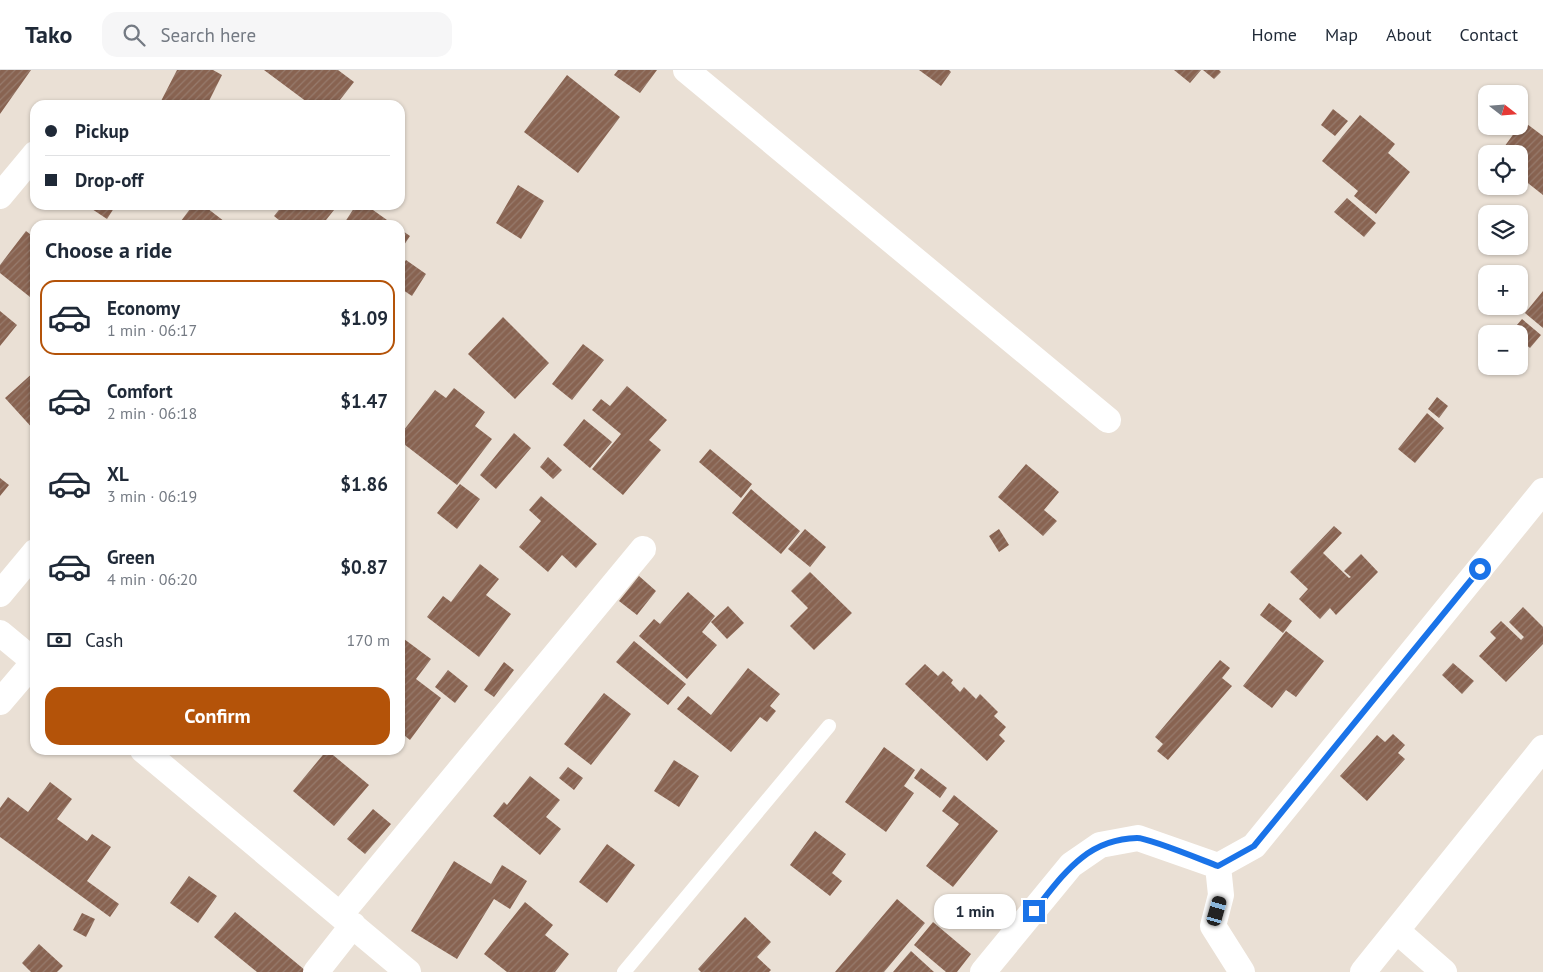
<!DOCTYPE html>
<meta charset="utf-8">
<style>
:root{--surface:#fff;--page:#f6f6f7;--text:#1f2937;--muted:#747a83;--line:#e0e1e3;--accent:#b45309}
body{margin:0;font-family:"PT Sans",sans-serif;background:var(--page);color:var(--text);height:100vh;display:flex;flex-direction:column;font-size:19px;white-space:nowrap}
*{box-sizing:border-box;margin:0}
p{font-size:16px;color:var(--muted)}
.icon{flex:none;width:28px;height:28px;fill:none;stroke:currentColor;stroke-width:2;stroke-linecap:round;stroke-linejoin:round}
.map{position:relative;flex:1;overflow:hidden}
.panel{position:absolute;left:30px;top:150px;width:375px;height:535px;display:flex;flex-direction:column;background:var(--surface);border-radius:15px;box-shadow:0 1px 4px #0004}
.panel>*{flex:none}
.top-card{position:absolute;left:30px;top:30px;width:375px;height:110px;border-radius:15px;box-shadow:0 1px 4px #0004;display:grid;align-content:center;height:110px;padding:0 15px;background:var(--surface)}
.needle{width:32px;rotate:107deg}
.tools{position:absolute;left:1478px;top:15px;display:grid;gap:10px}
.tools a{display:grid;place-items:center;width:50px;height:50px;border-radius:10px;background:var(--surface);box-shadow:0 1px 4px #0004;font-size:25px}
.end{position:absolute;width:22px;height:22px;margin:-11px;border:6px solid #1a73e8;background:#fff;box-shadow:0 0 0 2px #fff}
.from{border-radius:50%}
.bubble{position:absolute;height:35px;border-radius:15px;background:var(--surface);box-shadow:0 1px 4px #0004;font-size:16px;font-weight:800;line-height:35px;text-align:center}
.car{position:absolute;width:15px;height:30px;margin:-15px -8px;border-radius:6px;box-shadow:0 0 4px 1px #0007;background:linear-gradient(#222 24%,#8ab4d8 0 40%,#222 0 76%,#8ab4d8 0 86%,#222 0)}
.top-card b{display:flex;align-items:center;gap:18px;height:48px;font-size:19px}
.top-card b+b{border-top:1px solid var(--line)}
.top-card i{width:12px;height:12px;background:var(--text)}
ul{padding:0;list-style:none}
li{display:flex;align-items:center;gap:15px;height:75px;margin:0 10px 8px;padding:0 5px;border:2px solid transparent;border-radius:15px}
li div{flex:1}
li b{display:block;font-size:19px}
li em{font-style:normal;font-weight:800}
li.current{border-color:var(--accent)}
li>.icon{width:45px;height:45px;stroke-width:1.5}
h2{padding:0 15px;font-size:22px;line-height:60px}
.pay{display:flex;align-items:center;gap:12px;height:55px;padding:0 15px;font-size:19px}
.pay p{margin-inline-start:auto}
.button{display:flex;gap:10px;margin-top:auto;padding:10px 15px}
.button a{flex:1;height:58px;border-radius:15px;background:var(--accent);color:#fff;font-size:20px;font-weight:800;line-height:58px;text-align:center}
header{display:flex;align-items:center;gap:30px;box-sizing:border-box;height:70px;padding:0 25px;background:var(--surface);border-bottom:1px solid var(--line)}
header strong{font-size:24px}
nav{display:flex;gap:28px;margin-inline-start:auto;font-size:18px}
.search{width:350px;height:45px;background:var(--page);display:flex;align-items:center;gap:12px;box-sizing:border-box;padding:0 18px;border-radius:15px;color:var(--muted);font-size:19px}
.map>svg:first-child{display:block}
</style>
<header>
<strong>Tako</strong>
<div class="search"><svg class="icon" aria-label="search" viewBox="0 0 24 24"><circle cx="10" cy="10" r="6"/><path d="M15 15l6 6"/></svg>Search here</div>
<nav><a>Home</a><a>Map</a><a>About</a><a>Contact</a></nav>
</header>
<div class="map">
<svg width="1543" height="902" viewBox="0 0 1543 902">
<defs>
<pattern id="building-hatch" width="6" height="6" patternUnits="userSpaceOnUse" patternTransform="scale(1.25)"><rect width="6" height="6" fill="#886351"/><path d="M-1 1l2-2M0 6l6-6M5 7l2-2" fill="none" stroke="#977b6d"/></pattern>
</defs>
<rect width="100%" height="100%" fill="#eae0d5"/>
<path fill="url(#building-hatch)" d="M0,0H31L0,44Z
M177,0H213L222,5L207,35H165L160,33Z
M264,0H338L354,12L336,35H311Z
M618,0H657L640,23L614,5Z
M919,0H949L951,2L941,16Z
M1174,0H1201L1190,13Z
M1203,0H1219L1221,2L1214,9Z
M567,5L620,47L578,103L524,62Z
M1333,39L1348,51L1335,66L1321,55Z
M1360,45L1395,74L1388,83L1410,102L1376,144L1354,126L1358,121L1322,91Z
M1523,51L1543,66V125L1519,106V84H1499Z
M518,115L544,131L521,169L496,153Z
M1347,128L1376,153L1364,167L1334,142Z
M86,135H116L107,149Z
M193,135H203L229,155H178Z
M283,135H338L322,155H285L274,146Z
M356,135H366L394,155H343Z
M400,159L410,166L400,181Z
M26,161L35,168V231L0,203V195Z
M406,190L426,204L412,226L400,218V199Z
M1543,221V258L1525,243Z
M0,241L17,255L0,276Z
M503,247L549,293L515,329L468,284Z
M1522,249L1541,265L1530,278L1519,269V264L1511,262Z
M583,274L604,290L572,330L552,314Z
M35,301V361L5,328Z
M627,316L667,350L649,370L661,380L623,425L592,399L621,364L592,340L601,329L610,336Z
M454,318L485,342L475,356L492,369L457,415L400,371V365L435,320L446,328Z
M1437,327L1448,336L1439,348L1428,339Z
M1427,343L1444,358L1415,393L1398,379Z
M584,349L612,372L590,398L563,375Z
M514,363L531,378L496,419L480,405Z
M710,379L752,414L741,428L699,392Z
M548,387L562,400L553,409L540,397Z
M1026,394L1059,422L1044,440L1057,451L1043,466L998,427Z
M0,408L9,415L0,426Z
M460,414L480,429L457,459L437,443Z
M751,419L800,461L781,484L732,443Z
M541,426L597,474L576,498L562,485L548,502L519,477L541,451L529,440Z
M1334,456L1342,463L1323,483L1349,508L1351,507L1344,501L1361,484L1378,502L1336,545L1330,538L1320,549L1299,529L1308,519L1290,502Z
M805,459L826,477L810,497L788,479Z
M999,459L1009,475L999,482L989,466Z
M480,494L499,509L486,525L511,544L479,587L427,547L443,526L451,532Z
M810,502L852,543L814,580L790,556L808,538L791,521Z
M639,506L656,521L637,545L619,531Z
M688,522L715,546L702,562L717,575L687,609L639,566L654,549L660,554Z
M1269,533L1292,551L1283,563L1260,545Z
M728,536L744,553L727,569L711,552Z
M1523,537L1543,557V574L1506,612L1479,586L1496,568L1490,562L1501,551L1521,570L1524,567L1509,552Z
M1286,561L1324,591L1296,627L1286,620L1272,638L1243,616Z
M400,566L431,589L416,609L441,628L410,670L400,662Z
M634,571L686,614L668,635L616,592Z
M1220,590L1230,598L1222,608L1232,616L1168,690L1157,681L1163,674L1155,667Z
M504,592L514,600L494,627L484,620Z
M1453,593L1474,611L1462,624L1442,605Z
M925,594L938,606L943,601L953,610L951,613L960,622L964,617L976,629L980,624L998,642L994,646L1006,657L999,665L1005,671L987,691L905,614Z
M748,598L780,624L770,636L776,641L767,652L760,647L731,682L677,639L688,626L711,645Z
M448,600L468,616L455,633L435,617Z
M604,623L631,644L591,695L564,674Z
M1393,664L1405,675L1398,683L1405,689L1367,731L1340,706L1377,665L1385,672Z
M884,677L915,700L904,716L914,723L886,762L845,732Z
M327,680L369,715L334,756L293,721Z
M674,690L699,706L679,737L654,721Z
M568,697L583,708L574,720L559,708Z
M921,698L947,718L940,728L914,708Z
M530,706L560,730L546,747L561,759L540,785L493,746L504,732L507,735Z
M50,712L72,729L57,749L87,771L92,764L111,777L87,811L119,834L110,847L0,767V738L8,727L28,742Z
M954,725L998,761L953,817L926,796L959,754L942,741Z
M373,739L391,754L365,784L347,769Z
M815,761L846,784L832,803L842,811L830,826L790,795Z
M607,774L635,795L607,833L579,812Z
M454,791L491,814L502,795L527,811L510,839L494,829L457,889L411,861Z
M189,806L217,826L198,853L170,833Z
M897,829L925,853L884,902H835Z
M525,832L553,855L545,865L569,884L555,902H507L484,884Z
M235,842L306,901L305,902H257L214,867Z
M82,843L95,849L86,867L73,860Z
M745,847L771,872L757,887L771,900L769,902H701L698,899Z
M933,852L971,884L957,902H946L914,875Z
M39,874L63,896L57,902H31L22,893Z
M911,881L934,902H893Z"/>
<g fill="none" stroke-linecap="round" stroke-linejoin="round">
<path stroke="#fff" stroke-width="14" d="M624,902L829,656"/>
<path stroke="#fff" stroke-width="26" d="M686,0L1108,350
M0,126L35,84
M0,524L35,482
M0,563L35,592
M0,632L35,591
M143,680L408,902
M1218,796L1221,825L1213,856L1242,902
M340,845L643,479
M1397,861L1444,902
M316,902L353,855
M983,902L1071,795L1100,775L1138,768L1218,796L1254,776L1543,421
M1363,902L1543,678"/>
</g>
<g fill="none" stroke-linecap="round" stroke-linejoin="round">
<path stroke="#1a73e8" stroke-width="6" d="M1034,841C1063,805 1086,769 1137,768C1149,768 1202,790 1218,796L1254,776L1480,499"/>
</g>
</svg>
<div class="tools">
<a><svg class="needle" viewBox="-14 -14 28 28"><path d="M0-13l5 13h-10z" fill="#e53935"/><path d="M0 13l5-13h-10z" fill="#747a83"/></svg></a>
<a><svg class="icon" aria-label="locate" viewBox="0 0 24 24"><circle cx="12" cy="12" r="6"/><path d="M12 2v4M12 18v4M2 12h4M18 12h4"/></svg></a>
<a><svg class="icon" aria-label="layers" viewBox="0 0 24 24"><path d="M12 4l9 5-9 5-9-5zM3 14l9 5 9-5"/></svg></a>
<a>+</a>
<a>−</a>
</div>
<i class="end from" style="left:1480px;top:499px"></i>
<i class="end" style="left:1034px;top:841px"></i>
<div class="bubble" style="left:934px;top:824px;width:82px">1 min</div>
<i class="car" style="left:1217px;top:841px;rotate:16deg"></i>
<div class="top-card">
<b><i class="from"></i>Pickup</b>
<b><i></i>Drop-off</b>
</div>
<section class="panel">
<h2>Choose a ride</h2>
<ul>
<li class="current"><svg class="icon" aria-label="car" viewBox="0 0 24 24"><path d="M5 17H2v-5l4-1 3-4h7l3 4 3 1v5h-3M9 17h6M6 11h13"/><circle cx="7" cy="17" r="2"/><circle cx="17" cy="17" r="2"/></svg><div><b>Economy</b><p>1 min · 06:17</p></div><em>$1.09</em></li>
<li><svg class="icon" aria-label="car" viewBox="0 0 24 24"><path d="M5 17H2v-5l4-1 3-4h7l3 4 3 1v5h-3M9 17h6M6 11h13"/><circle cx="7" cy="17" r="2"/><circle cx="17" cy="17" r="2"/></svg><div><b>Comfort</b><p>2 min · 06:18</p></div><em>$1.47</em></li>
<li><svg class="icon" aria-label="car" viewBox="0 0 24 24"><path d="M5 17H2v-5l4-1 3-4h7l3 4 3 1v5h-3M9 17h6M6 11h13"/><circle cx="7" cy="17" r="2"/><circle cx="17" cy="17" r="2"/></svg><div><b>XL</b><p>3 min · 06:19</p></div><em>$1.86</em></li>
<li><svg class="icon" aria-label="car" viewBox="0 0 24 24"><path d="M5 17H2v-5l4-1 3-4h7l3 4 3 1v5h-3M9 17h6M6 11h13"/><circle cx="7" cy="17" r="2"/><circle cx="17" cy="17" r="2"/></svg><div><b>Green</b><p>4 min · 06:20</p></div><em>$0.87</em></li>
</ul>
<div class="pay"><svg class="icon" aria-label="cash" viewBox="0 0 24 24"><path d="M3 7h18v10H3z"/><circle cx="12" cy="12" r="2"/></svg>Cash<p>170 m</p></div>
<div class="button"><a>Confirm</a></div>
</section>
</div>
